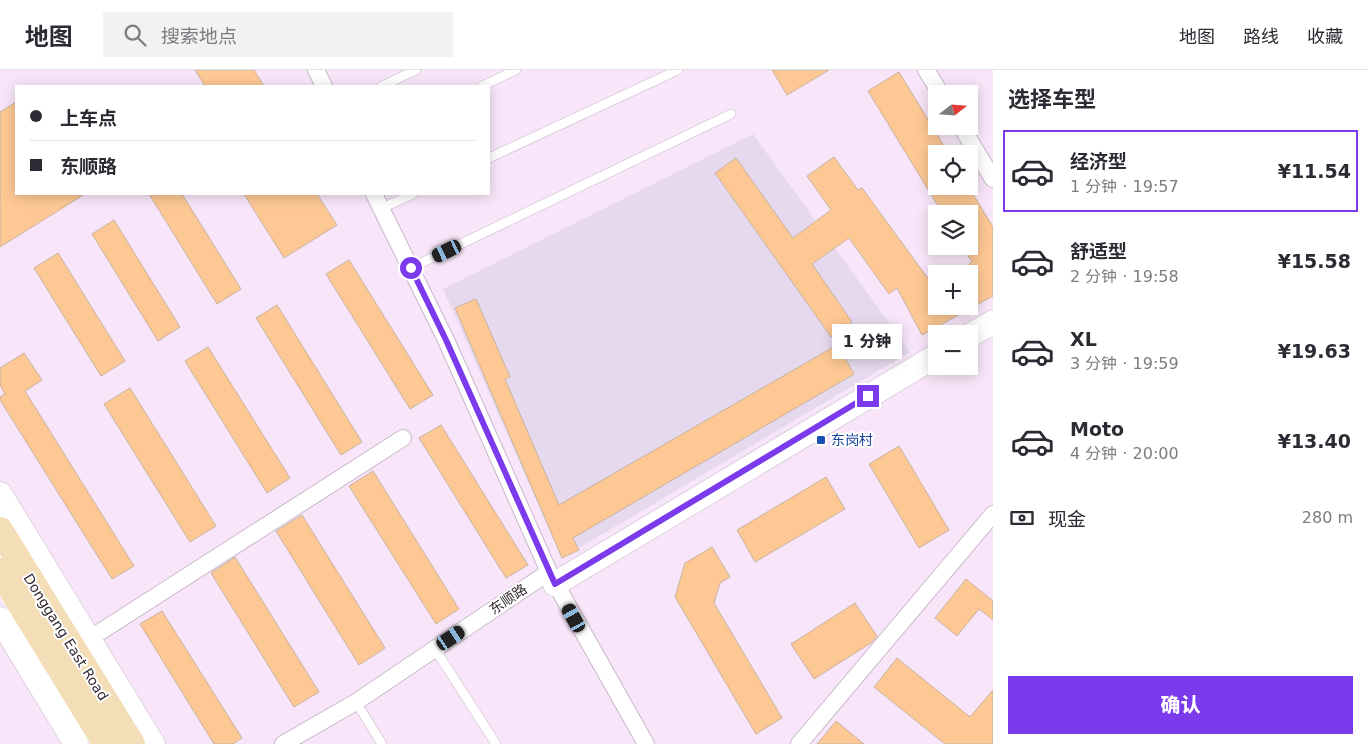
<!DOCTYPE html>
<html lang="zh">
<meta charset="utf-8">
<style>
:root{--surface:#fff;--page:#f2f2f3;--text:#2b2b33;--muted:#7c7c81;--line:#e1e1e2;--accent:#7c3aed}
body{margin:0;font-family:"DejaVu Sans","Noto Sans SC",sans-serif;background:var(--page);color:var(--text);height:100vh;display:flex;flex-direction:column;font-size:19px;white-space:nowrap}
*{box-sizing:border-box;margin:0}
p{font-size:16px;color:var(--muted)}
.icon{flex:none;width:28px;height:28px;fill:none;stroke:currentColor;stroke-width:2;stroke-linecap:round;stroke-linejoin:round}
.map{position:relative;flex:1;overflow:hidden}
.details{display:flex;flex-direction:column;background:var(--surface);width:375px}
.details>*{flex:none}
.guide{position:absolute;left:15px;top:15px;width:475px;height:110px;border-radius:0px;box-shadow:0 2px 12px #0003;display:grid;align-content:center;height:110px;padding:0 15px;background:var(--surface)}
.needle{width:32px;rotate:73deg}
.buttons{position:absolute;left:928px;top:15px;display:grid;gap:10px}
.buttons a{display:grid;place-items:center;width:50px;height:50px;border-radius:0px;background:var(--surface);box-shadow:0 2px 12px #0003;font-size:25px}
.end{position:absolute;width:22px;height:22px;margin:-11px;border:6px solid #7c3aed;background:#fff;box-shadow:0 0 0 2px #fff}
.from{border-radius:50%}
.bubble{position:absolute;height:35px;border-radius:0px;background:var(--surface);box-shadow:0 2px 12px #0003;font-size:16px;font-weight:800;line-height:35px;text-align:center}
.car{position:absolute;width:15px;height:30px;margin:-15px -8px;border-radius:6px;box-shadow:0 0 4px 1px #0007;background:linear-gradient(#222 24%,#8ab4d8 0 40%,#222 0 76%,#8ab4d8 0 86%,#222 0)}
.guide b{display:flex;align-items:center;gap:18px;height:48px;font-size:19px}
.guide b+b{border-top:1px solid var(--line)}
.guide i{width:12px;height:12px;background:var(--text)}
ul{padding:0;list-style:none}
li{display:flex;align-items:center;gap:15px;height:82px;margin:0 10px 8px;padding:0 5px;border:2px solid transparent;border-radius:0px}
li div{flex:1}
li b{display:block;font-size:19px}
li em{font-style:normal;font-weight:800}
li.selected{border-color:var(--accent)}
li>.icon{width:45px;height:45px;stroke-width:1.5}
h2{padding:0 15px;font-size:22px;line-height:60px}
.pay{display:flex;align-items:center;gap:12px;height:55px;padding:0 15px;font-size:19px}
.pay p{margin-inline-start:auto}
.action{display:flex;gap:10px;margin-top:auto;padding:10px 15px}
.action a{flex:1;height:58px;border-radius:0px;background:var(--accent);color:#fff;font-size:20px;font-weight:800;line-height:58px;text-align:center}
header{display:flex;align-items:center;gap:30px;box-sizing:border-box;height:70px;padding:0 25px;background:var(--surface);border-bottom:1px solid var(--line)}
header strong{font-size:24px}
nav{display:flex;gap:28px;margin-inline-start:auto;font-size:18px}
.search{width:350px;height:45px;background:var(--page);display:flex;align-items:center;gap:12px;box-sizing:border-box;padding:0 18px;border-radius:0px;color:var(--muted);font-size:19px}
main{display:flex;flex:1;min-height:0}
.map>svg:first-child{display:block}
</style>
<header>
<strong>地图</strong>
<div class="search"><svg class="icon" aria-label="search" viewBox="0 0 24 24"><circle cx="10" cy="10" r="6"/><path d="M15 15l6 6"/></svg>搜索地点</div>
<nav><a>地图</a><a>路线</a><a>收藏</a></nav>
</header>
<main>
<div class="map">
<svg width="993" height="674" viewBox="0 0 993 674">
<rect width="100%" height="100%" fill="#f8e5f9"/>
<path fill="#e6d9ed" d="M753,64L910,282L562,488L443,219Z"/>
<path fill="#fdc894" stroke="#c6b3a1" d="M195,0H254L264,16H205Z
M772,0H829L787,25Z
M899,2L949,84H936V116H968L993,157V226L922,265L897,218L889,224L849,168L812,194L852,252L831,267L715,103L736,88L793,168L831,140L807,106L834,87L858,120L862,118L932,214L936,211V236H969V194L972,192L962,176H969V144H943L868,21Z
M16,32V124H85L0,177V42Z
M149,124H182L241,219L217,234Z
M244,124H317L337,155L284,188Z
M114,150L180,257L158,271L92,164Z
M58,183L125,291L101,306L34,198Z
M349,190L433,325L410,339L326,204Z
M476,229L510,307L505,309L559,435L837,275L854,304L573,468L579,480L562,488L455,238Z
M277,235L362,372L341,385L256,248Z
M208,277L290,408L267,423L185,291Z
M24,283L42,310L25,321L134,496L112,509L0,330V327L5,324L0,315V298Z
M130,318L216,456L190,472L104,334Z
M441,355L528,495L506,508L419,368Z
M899,376L949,460L919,478L869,394Z
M373,401L459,539L436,554L349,416Z
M826,407L845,439L755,492L737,460Z
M302,445L385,578L359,595L276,461Z
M712,477L730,507L720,513L714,533L782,648L756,664L675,527L685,493Z
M235,487L319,622L294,637L211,503Z
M966,509L993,531V550L979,539L957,566L935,548Z
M855,533L877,566L871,573L814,609L791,574Z
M162,541L242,668L233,674H214L140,554Z
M897,588L970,647L993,620V674H945L874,617Z
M836,651L864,674H817Z"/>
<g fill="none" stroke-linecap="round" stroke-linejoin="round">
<defs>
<path id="lane" d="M382,16L416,0
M482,16L516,0
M489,88L678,0
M382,138L413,124
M411,198L731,44
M435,579L496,674
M356,632L382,674"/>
<path id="street" d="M316,0L324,16
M926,0L941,24
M961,56L993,109
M374,124L446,270L549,502
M89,569L403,368
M283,674L356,632L549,502L646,674
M799,674L993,444"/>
<path id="secondary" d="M969,266L993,252
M0,424L153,674
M555,514L936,286
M0,549L76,674"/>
<path id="primary" d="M0,460L132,674
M0,501L106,674"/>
</defs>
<use href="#lane" stroke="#c9b7ca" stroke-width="10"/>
<use href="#street" stroke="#c9b7ca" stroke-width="18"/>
<use href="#secondary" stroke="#c9b7ca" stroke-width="25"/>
<use href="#primary" stroke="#fff" stroke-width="28"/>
<use href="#lane" stroke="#fff" stroke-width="9"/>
<use href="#street" stroke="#fff" stroke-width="16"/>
<use href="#secondary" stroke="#fff" stroke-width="24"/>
<use href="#primary" stroke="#f3deb7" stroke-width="26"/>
</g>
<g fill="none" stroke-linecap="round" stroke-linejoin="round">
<path stroke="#7c3aed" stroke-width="6" d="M411,198L446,270L555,514L868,326"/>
</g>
<rect fill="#1a4fb4" stroke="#fff" stroke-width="2" x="816" y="365" width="10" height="10" rx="2.5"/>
<g text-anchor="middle" stroke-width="4" stroke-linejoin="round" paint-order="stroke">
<g font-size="14" fill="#164399" stroke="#fff" text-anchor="start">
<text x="831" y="375">东岗村</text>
</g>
<g font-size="14" fill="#332b33" stroke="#fff">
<text transform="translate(508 529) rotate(-34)" y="5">东顺路</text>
<text transform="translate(66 567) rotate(58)" y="5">Donggang East Road</text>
</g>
</g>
</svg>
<div class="buttons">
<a><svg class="needle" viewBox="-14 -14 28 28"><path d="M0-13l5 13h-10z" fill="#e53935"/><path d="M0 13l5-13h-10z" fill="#7c7c81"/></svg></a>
<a><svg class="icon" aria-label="locate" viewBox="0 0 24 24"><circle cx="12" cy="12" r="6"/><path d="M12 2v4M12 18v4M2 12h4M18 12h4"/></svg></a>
<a><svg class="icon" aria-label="layers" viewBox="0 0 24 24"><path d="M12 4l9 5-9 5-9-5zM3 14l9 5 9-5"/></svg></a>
<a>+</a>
<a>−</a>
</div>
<i class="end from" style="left:411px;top:198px"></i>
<i class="end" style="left:868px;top:326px"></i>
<div class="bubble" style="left:832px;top:254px;width:70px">1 分钟</div>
<i class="car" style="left:447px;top:181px;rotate:244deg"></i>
<i class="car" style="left:574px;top:548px;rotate:331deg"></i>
<i class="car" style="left:451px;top:568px;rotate:56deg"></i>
<div class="guide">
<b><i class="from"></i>上车点</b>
<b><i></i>东顺路</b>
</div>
</div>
<section class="details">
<h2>选择车型</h2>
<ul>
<li class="selected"><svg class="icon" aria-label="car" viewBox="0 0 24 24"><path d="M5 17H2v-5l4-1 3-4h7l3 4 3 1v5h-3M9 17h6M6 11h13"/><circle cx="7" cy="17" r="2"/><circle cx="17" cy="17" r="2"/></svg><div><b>经济型</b><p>1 分钟 · 19:57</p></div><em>¥11.54</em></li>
<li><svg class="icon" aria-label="car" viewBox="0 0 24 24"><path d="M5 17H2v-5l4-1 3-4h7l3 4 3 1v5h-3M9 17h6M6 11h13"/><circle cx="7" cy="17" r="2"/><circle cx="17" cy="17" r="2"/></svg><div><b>舒适型</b><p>2 分钟 · 19:58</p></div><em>¥15.58</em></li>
<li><svg class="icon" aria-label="car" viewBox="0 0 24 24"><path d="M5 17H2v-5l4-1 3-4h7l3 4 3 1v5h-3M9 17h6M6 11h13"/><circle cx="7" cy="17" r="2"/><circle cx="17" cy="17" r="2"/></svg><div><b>XL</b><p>3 分钟 · 19:59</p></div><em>¥19.63</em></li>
<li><svg class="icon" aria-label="car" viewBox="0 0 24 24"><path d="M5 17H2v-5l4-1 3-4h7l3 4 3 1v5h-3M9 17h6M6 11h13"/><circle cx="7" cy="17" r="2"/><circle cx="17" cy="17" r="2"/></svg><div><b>Moto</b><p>4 分钟 · 20:00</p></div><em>¥13.40</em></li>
</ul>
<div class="pay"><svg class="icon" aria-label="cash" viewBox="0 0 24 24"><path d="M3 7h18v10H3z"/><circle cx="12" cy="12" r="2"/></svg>现金<p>280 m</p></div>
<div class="action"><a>确认</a></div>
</section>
</main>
